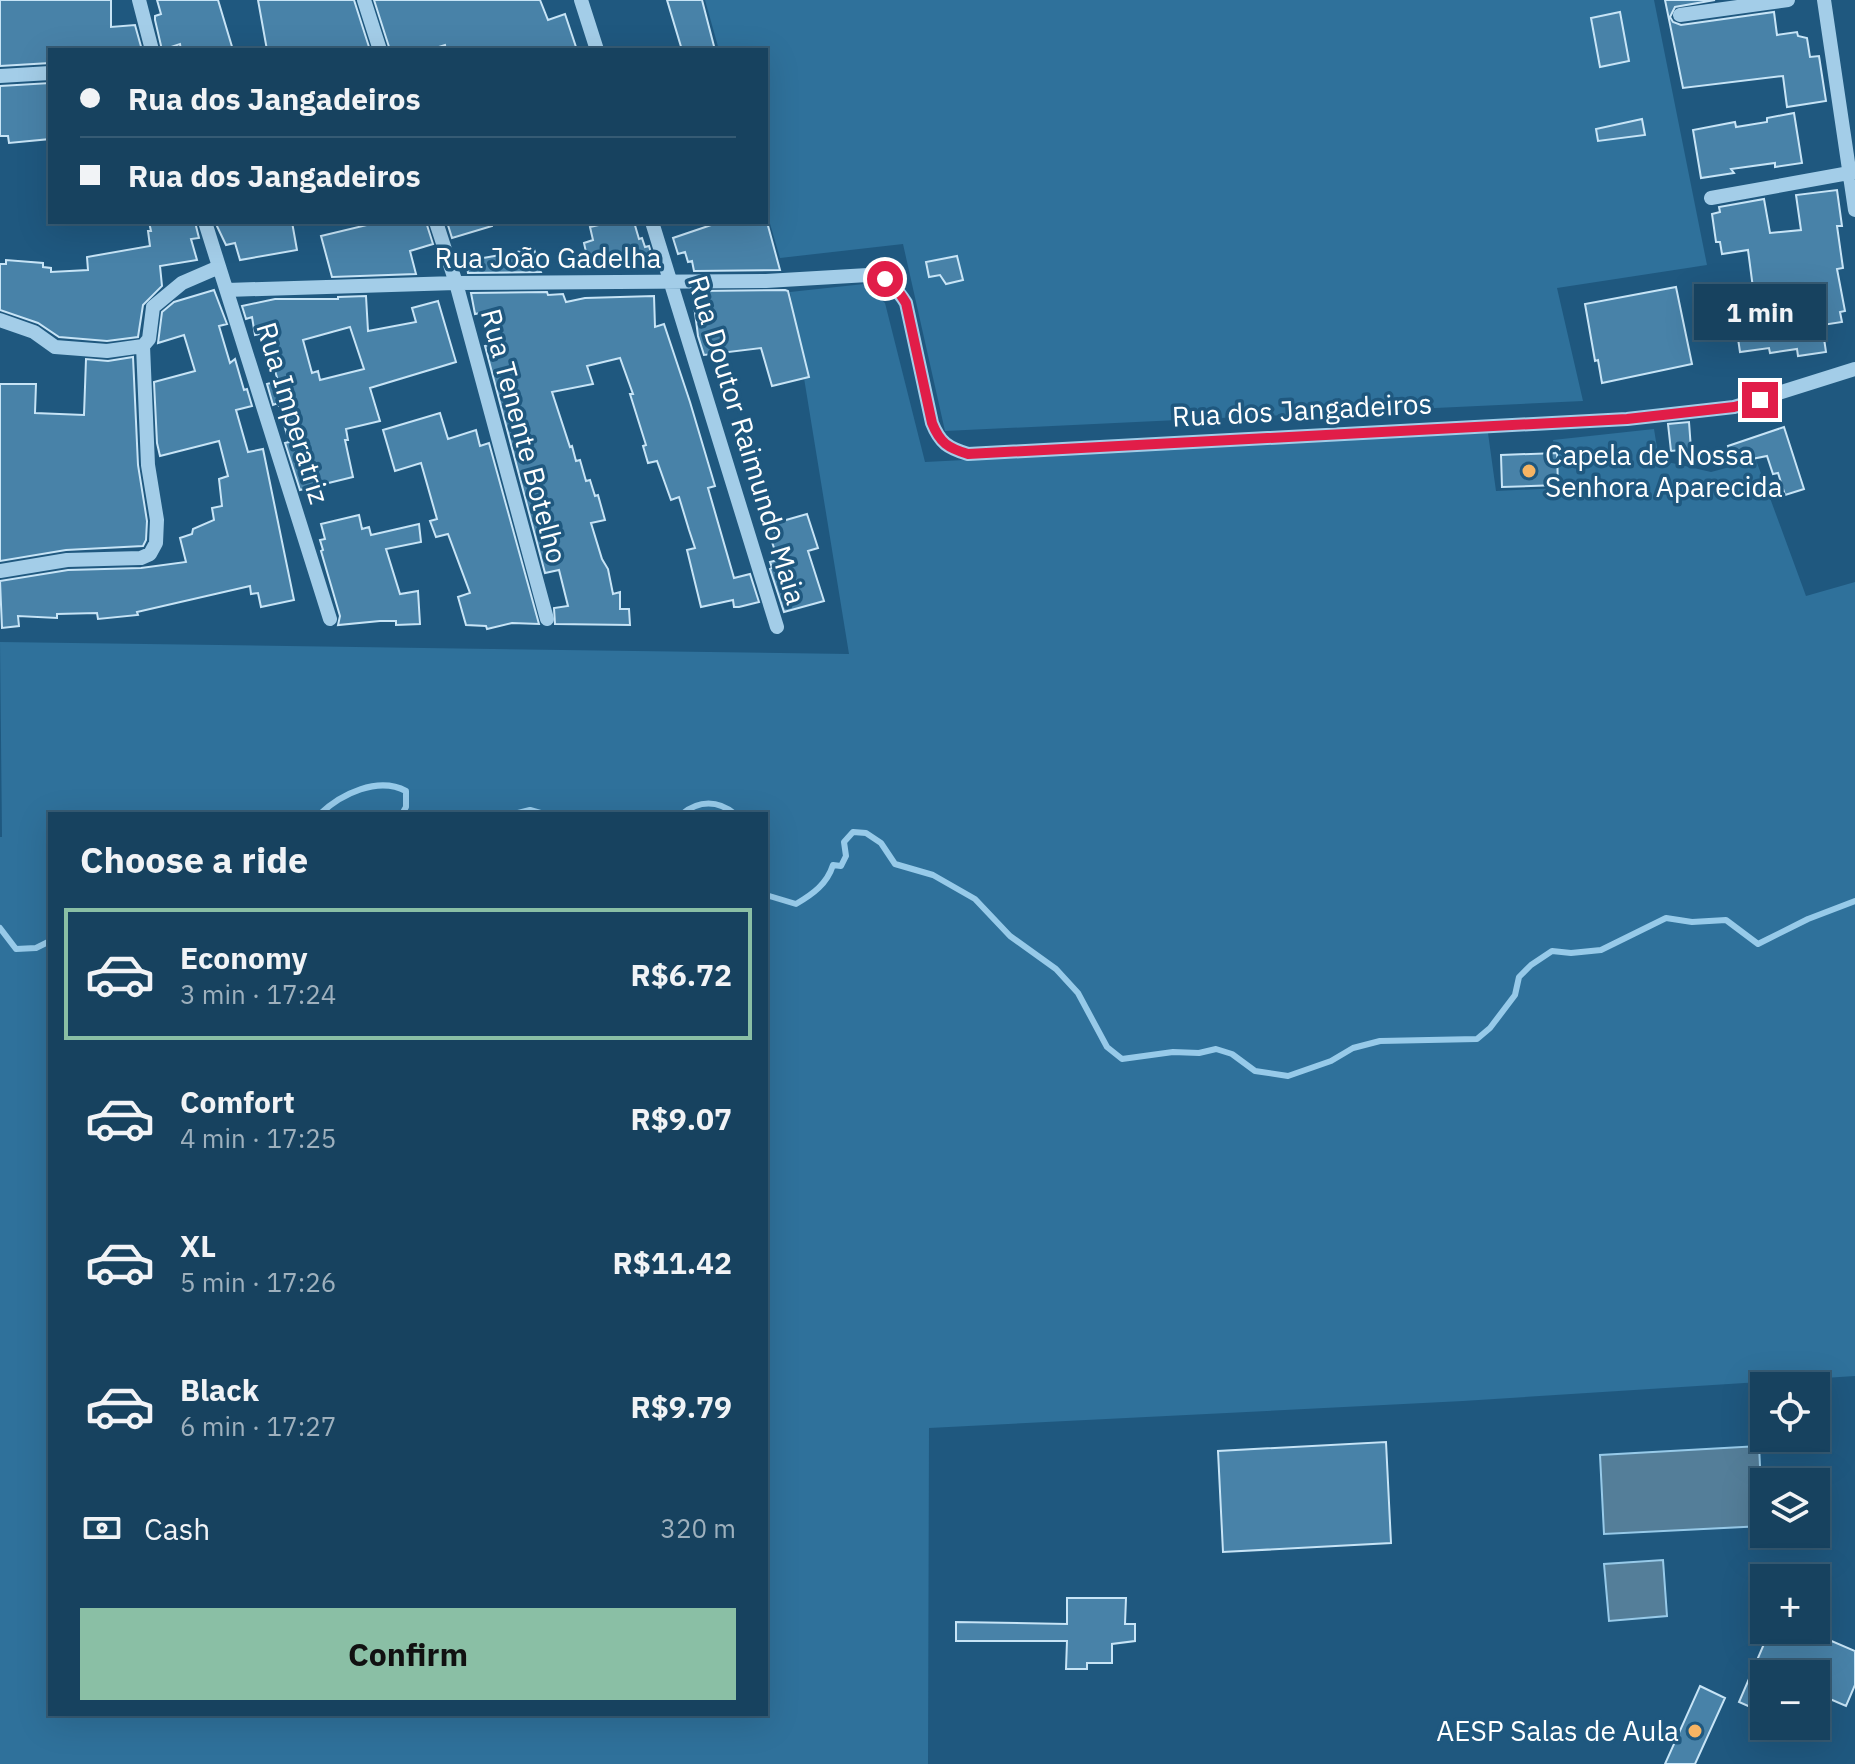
<!DOCTYPE html>
<meta charset="utf-8">
<style>
:root{--surface:#17425f;--page:#204965;--text:#f1f3f6;--muted:#9eb0bd;--line:#365b74;--accent:#8abfa5}
body{margin:0;font-family:"IBM Plex Sans",sans-serif;background:var(--page);color:var(--text);height:100vh;display:flex;flex-direction:column;font-size:30px;white-space:nowrap}
*{box-sizing:border-box;margin:0}
p{font-size:26px;color:var(--muted)}
.icon{flex:none;width:44px;height:44px;fill:none;stroke:currentColor;stroke-width:2;stroke-linecap:round;stroke-linejoin:round}
.map{position:relative;flex:1;overflow:hidden}
.side{position:absolute;left:48px;top:812px;width:720px;height:904px;display:flex;flex-direction:column;background:var(--surface);border-radius:0px;box-shadow:0 8px 32px #0002,0 0 0 2px var(--line)}
.side>*{flex:none}
.hud{position:absolute;left:48px;top:48px;width:720px;height:176px;border-radius:0px;box-shadow:0 8px 32px #0002,0 0 0 2px var(--line);display:grid;align-content:center;height:176px;padding:0 32px;background:var(--surface)}
.buttons{position:absolute;left:1750px;top:1372px;display:grid;gap:16px}
.buttons a{display:grid;place-items:center;width:80px;height:80px;border-radius:0px;background:var(--surface);box-shadow:0 8px 32px #0002,0 0 0 2px var(--line);font-size:40px}
.end{position:absolute;width:36px;height:36px;margin:-18px;border:10px solid #e11d48;background:#fff;box-shadow:0 0 0 4px #fff}
.from{border-radius:50%}
.bubble{position:absolute;height:56px;border-radius:0px;background:var(--surface);box-shadow:0 8px 32px #0002,0 0 0 2px var(--line);font-size:26px;font-weight:700;line-height:56px;text-align:center}
.hud b{display:flex;align-items:center;gap:28px;height:76px;font-size:30px}
.hud b+b{border-top:2px solid var(--line)}
.hud i{width:20px;height:20px;background:var(--text)}
ul{padding:0;list-style:none}
li{display:flex;align-items:center;gap:24px;height:132px;margin:0 16px 12px;padding:0 16px;border:4px solid transparent;border-radius:0px}
li div{flex:1}
li b{display:block;font-size:30px}
li em{font-style:normal;font-weight:700}
li.on{border-color:var(--accent)}
li>.icon{width:72px;height:72px;stroke-width:1.5}
h2{padding:0 32px;font-size:36px;line-height:96px}
.pay{display:flex;align-items:center;gap:20px;height:88px;padding:0 32px;font-size:30px}
.pay p{margin-inline-start:auto}
.button{display:flex;gap:16px;margin-top:auto;padding:16px 32px}
.button a{flex:1;height:92px;border-radius:0px;background:var(--accent);color:#111;font-size:32px;font-weight:700;line-height:92px;text-align:center}
.map>svg:first-child{display:block}
</style>
<div class="map">
<svg width="1855" height="1764" viewBox="0 0 1855 1764">
<rect width="100%" height="100%" fill="#1f587f"/>
<path fill="#2f719b" fill-rule="evenodd" d="M705,0H1654L1707,265L1557,288L1583,401L945,431L903,244L780,258L766,210V50H719Z
M864,284L885,303L925,462L1488,433L1496,491L1561,488L1553,440L1654,429L1659,460L1711,472L1756,460L1806,596L1855,582V1376L1463,1401L929,1428L928,1764H0V837H2L0,642L849,654L790,292ZM50,814H766V1714H50Z"/>
<path fill="#547e99" stroke="#97cae9" stroke-width="2" d="M1759,1446L1763,1526L1604,1534L1600,1455Z
M1663,1560L1667,1616L1609,1621L1604,1564Z"/>
<g fill="none" stroke-linecap="round" stroke-linejoin="round">
<path stroke="#97cae9" stroke-width="6" d="M320,814C341,794 378,776 406,791V807L402,814
M514,814L530,810L544,814
M682,814C699,800 718,800 735,814
M766,895L796,904C813,894 827,884 833,865L841,866L846,856L844,842L853,832L866,833L881,843L895,864L933,875L975,899L1010,936L1056,969L1078,993L1107,1047L1122,1059L1173,1052L1199,1053L1216,1049L1232,1054L1255,1071L1288,1076L1331,1061L1353,1048L1380,1041L1477,1039L1490,1028L1515,995L1519,977L1531,965L1552,951L1571,953L1601,950L1666,918L1692,922L1726,920L1758,944L1808,919L1855,901
M0,928L16,949L36,948L50,941"/>
</g>
<path fill="#4882a8" stroke="#c7e4f6" stroke-width="2" fill-rule="evenodd" d="M0,0H111V27L135,25L142,50H50V63L0,66Z
M157,0H218L233,50H181L180,44L162,50L155,20V16L161,14Z
M258,0H354L370,50H267Z
M374,0H540L548,20L565,14L577,50H446L445,45L429,50H390Z
M667,0H702L715,50H682Z
M1665,0H1715L1675,7L1670,17L1673,22L1681,25L1774,12L1777,35L1797,32L1798,36L1807,38L1810,57L1819,56L1826,101L1787,107L1783,76L1683,88Z
M1620,12L1629,61L1600,67L1591,18Z
M50,83V139L9,143L8,136H0V86Z
M1794,113L1802,163L1775,167V163L1731,169L1734,173L1701,178L1693,130L1735,122L1736,127L1767,122V118Z
M1642,119L1645,135L1598,141L1596,129Z
M1837,190L1842,226H1837L1843,268L1837,269L1845,311L1840,312L1842,322L1822,325L1826,352L1798,356L1797,349L1770,353L1769,348L1740,352L1731,291L1753,288L1748,250L1722,254L1720,242H1716L1712,214L1720,212L1719,207L1764,199L1770,233L1801,230L1796,195Z
M149,222H195L199,238L191,239L197,260L160,266L162,286L143,305L138,337L107,341L59,337L38,323L0,310V264H6V260L43,263V267L51,268V272L88,270L87,257L150,246L148,231H151Z
M215,222H292L297,250L240,260L235,243L226,245Z
M367,222H426L433,244L410,251L416,274L332,277L321,236L367,225Z
M447,222H492V226L452,238Z
M612,222H634L639,239L642,238L645,247L649,246L652,256L650,263L589,266L584,243L593,240L590,227Z
M720,222H767L780,270L694,271L692,261L688,262L685,252L678,254L673,238Z
M534,249L541,272L468,273L466,261Z
M957,256L963,280L946,284L940,275L929,277L926,262Z
M1676,287L1692,364L1602,383L1598,360L1595,361L1594,355L1585,304Z
M214,290L227,324L219,326L230,363L235,359L244,390L247,389L252,406L236,410L248,452L263,449L294,600L261,607L258,593L251,594L250,586L137,612L138,615L98,619L97,613L57,614V618L18,616L19,626L2,628L0,581L68,570L141,568L186,562L180,538L192,534L193,529L214,520L212,508L222,506L219,479L228,476L219,441L160,456L157,443L154,382L195,371L184,335L158,343L162,312L174,302Z
M785,290L788,291L809,377L772,386L761,348L704,355L698,336L693,297H699L697,291Z
M547,292L548,295L563,294L566,302L585,298L654,296L655,327L664,324L690,402L715,486L708,488L734,578L750,574L759,602L739,607H734L733,600L701,607L687,550L695,548L689,530L679,497L671,500L657,461L648,463L643,446L646,445L630,394H633L620,358L587,366L593,384L552,392L570,447L572,446L576,461L580,460L586,481L590,480L595,496L598,495L605,520L591,523L602,559L608,569L613,594L620,592V609H629L630,625L555,624L554,608L568,606L559,570L545,573L485,346L493,344L486,312L475,314L471,293Z
M366,296L368,331L416,322L412,308L438,301L456,362L370,388L380,421L346,429L348,440H345L353,477L300,490L285,443L289,442L278,403L273,405L267,384L278,381L264,333L255,335L252,317L246,319L242,306L275,299H338V297ZM350,327L364,369L320,380L318,371L312,373L303,340Z
M133,357L138,465L147,521L146,540L143,546L66,550L0,561V384H36L35,413L84,415L86,359L108,361Z
M440,413L448,439L476,430L480,446L489,443L539,624L512,623L487,629L486,626L466,625L458,597L470,593L448,534L436,537L430,521L437,519L421,463L395,471L383,430Z
M1689,422L1691,449L1671,451L1668,424Z
M1784,427L1804,489L1785,495L1778,473L1773,474L1767,456L1732,463L1728,446Z
M1557,453L1558,485L1502,487L1501,455Z
M807,514L818,548L808,551L824,601L784,612L770,569L772,568L770,562L778,560L772,542L777,541L772,524Z
M359,515L362,529L369,527L371,535L419,524L421,542L386,549L400,594L418,591L420,624L396,625V621H380L338,625L340,616L321,551L323,550L320,540L325,539L321,524Z
M1386,1442L1391,1543L1223,1552L1218,1451Z
M1067,1598H1126L1125,1624H1135V1641L1112,1644V1663H1087V1669H1066L1067,1641H956V1622L1067,1624Z
M1770,1630H1806L1855,1651V1685L1846,1706L1816,1693V1674H1764V1713L1739,1702Z
M1700,1686L1725,1698L1695,1764H1665Z"/>
<g fill="none" stroke-linecap="round" stroke-linejoin="round">
<path stroke="#a3cde8" stroke-width="14" d="M139,0L152,50
M364,0L380,50
M581,0L597,50
M1824,0L1855,210
M1680,15L1788,0
M0,76L50,73
M1711,198L1855,172
M205,222L330,619
M436,222L456,283L547,619
M652,222L777,627
M227,290L456,283L766,281L868,275C887,280 896,287 906,303L932,423C940,443 948,448 968,454L1627,419L1734,407L1855,369
M0,320L34,332L55,347L107,351L143,346L149,339L153,307L182,283L219,267
M0,571L67,560L141,558L150,554L156,543L157,520L148,465L143,346"/>
</g>
<g fill="none" stroke-linecap="round" stroke-linejoin="round">
<path stroke="#e11d48" stroke-width="10" d="M885,279L897,289L906,303L932,423C940,443 948,448 968,454L1627,419L1734,407L1760,400"/>
</g>
<g fill="#f6b463" stroke="#1f587f" stroke-width="3">
<circle cx="1529" cy="471" r="8"/>
<circle cx="1695" cy="1731" r="8"/>
</g>
<g text-anchor="middle" stroke-width="7" stroke-linejoin="round" paint-order="stroke">
<g font-size="28" fill="#fff" stroke="#1f587f">
<text x="548" y="268">Rua João Gadelha</text>
<text transform="translate(1302 410) rotate(-3)" y="10">Rua dos Jangadeiros</text>
<text transform="translate(293 413) rotate(73)" y="10">Rua Imperatriz</text>
<text transform="translate(524 436) rotate(75)" y="10">Rua Tenente Botelho</text>
<text transform="translate(747 440) rotate(73)" y="10">Rua Doutor Raimundo Maia</text>
</g>
<g font-size="28" fill="#fff" stroke="#1f587f" text-anchor="start">
<text x="1545" y="465">Capela de Nossa<tspan x="1545" dy="32">Senhora Aparecida</tspan></text>
<text x="1679" y="1741" text-anchor="end">AESP Salas de Aula</text>
</g>
</g>
</svg>
<div class="buttons">
<a><svg class="icon" aria-label="locate" viewBox="0 0 24 24"><circle cx="12" cy="12" r="6"/><path d="M12 2v4M12 18v4M2 12h4M18 12h4"/></svg></a>
<a><svg class="icon" aria-label="layers" viewBox="0 0 24 24"><path d="M12 4l9 5-9 5-9-5zM3 14l9 5 9-5"/></svg></a>
<a>+</a>
<a>−</a>
</div>
<i class="end from" style="left:885px;top:279px"></i>
<i class="end" style="left:1760px;top:400px"></i>
<div class="bubble" style="left:1694px;top:284px;width:132px">1 min</div>
<div class="hud">
<b><i class="from"></i>Rua dos Jangadeiros</b>
<b><i></i>Rua dos Jangadeiros</b>
</div>
<section class="side">
<h2>Choose a ride</h2>
<ul>
<li class="on"><svg class="icon" aria-label="car" viewBox="0 0 24 24"><path d="M5 17H2v-5l4-1 3-4h7l3 4 3 1v5h-3M9 17h6M6 11h13"/><circle cx="7" cy="17" r="2"/><circle cx="17" cy="17" r="2"/></svg><div><b>Economy</b><p>3 min · 17:24</p></div><em>R$6.72</em></li>
<li><svg class="icon" aria-label="car" viewBox="0 0 24 24"><path d="M5 17H2v-5l4-1 3-4h7l3 4 3 1v5h-3M9 17h6M6 11h13"/><circle cx="7" cy="17" r="2"/><circle cx="17" cy="17" r="2"/></svg><div><b>Comfort</b><p>4 min · 17:25</p></div><em>R$9.07</em></li>
<li><svg class="icon" aria-label="car" viewBox="0 0 24 24"><path d="M5 17H2v-5l4-1 3-4h7l3 4 3 1v5h-3M9 17h6M6 11h13"/><circle cx="7" cy="17" r="2"/><circle cx="17" cy="17" r="2"/></svg><div><b>XL</b><p>5 min · 17:26</p></div><em>R$11.42</em></li>
<li><svg class="icon" aria-label="car" viewBox="0 0 24 24"><path d="M5 17H2v-5l4-1 3-4h7l3 4 3 1v5h-3M9 17h6M6 11h13"/><circle cx="7" cy="17" r="2"/><circle cx="17" cy="17" r="2"/></svg><div><b>Black</b><p>6 min · 17:27</p></div><em>R$9.79</em></li>
</ul>
<div class="pay"><svg class="icon" aria-label="cash" viewBox="0 0 24 24"><path d="M3 7h18v10H3z"/><circle cx="12" cy="12" r="2"/></svg>Cash<p>320 m</p></div>
<div class="button"><a>Confirm</a></div>
</section>
</div>
